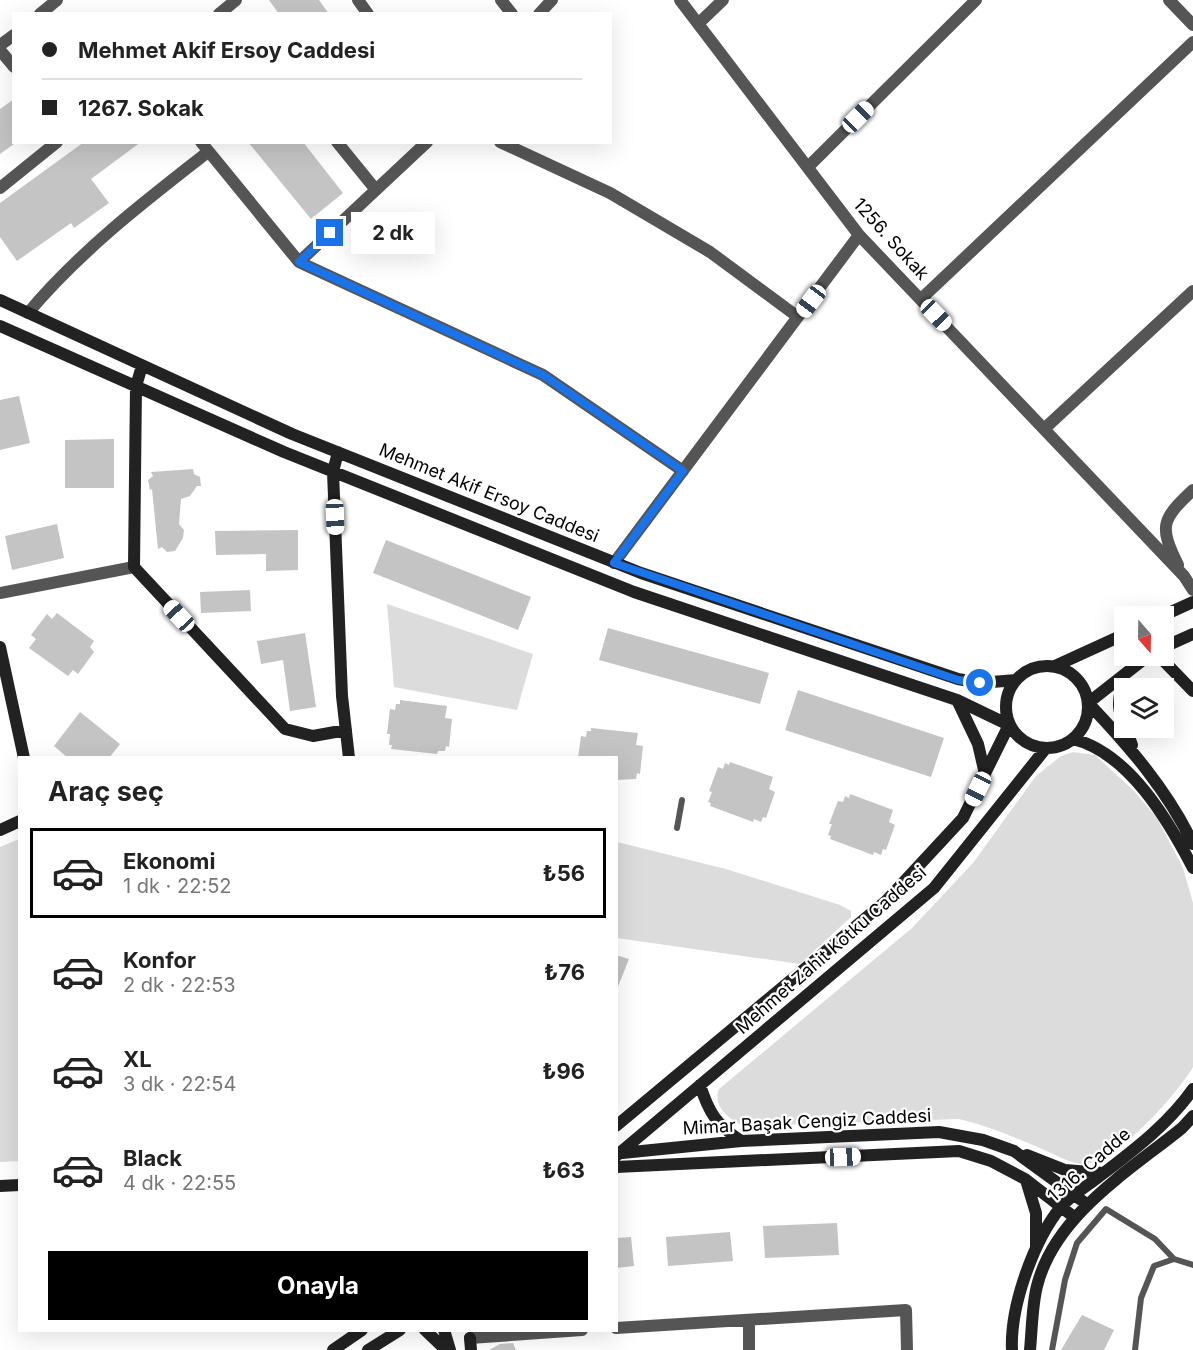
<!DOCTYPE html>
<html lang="tr">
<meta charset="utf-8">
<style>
:root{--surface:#fff;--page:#f6f6f6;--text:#222;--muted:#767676;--line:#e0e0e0;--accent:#000}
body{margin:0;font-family:Inter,sans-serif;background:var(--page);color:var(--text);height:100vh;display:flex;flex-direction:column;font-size:22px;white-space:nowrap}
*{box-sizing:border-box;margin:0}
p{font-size:20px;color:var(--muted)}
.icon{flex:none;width:33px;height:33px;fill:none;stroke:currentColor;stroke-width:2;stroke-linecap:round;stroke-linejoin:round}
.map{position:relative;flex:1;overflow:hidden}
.sheet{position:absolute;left:18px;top:756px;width:600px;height:576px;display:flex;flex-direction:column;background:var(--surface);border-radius:0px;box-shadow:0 6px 24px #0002}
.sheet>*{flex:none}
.hud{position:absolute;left:12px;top:12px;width:600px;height:132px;border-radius:0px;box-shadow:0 6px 24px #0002;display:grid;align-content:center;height:132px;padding:0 30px;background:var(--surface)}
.needle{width:39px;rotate:160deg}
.buttons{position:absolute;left:1114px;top:606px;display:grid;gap:12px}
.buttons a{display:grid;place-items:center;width:60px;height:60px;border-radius:0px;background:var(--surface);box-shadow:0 6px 24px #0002;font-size:30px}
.end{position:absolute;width:27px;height:27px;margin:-14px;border:8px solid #1a73e8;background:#fff;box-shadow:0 0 0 3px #fff}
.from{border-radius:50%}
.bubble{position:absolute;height:42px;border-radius:0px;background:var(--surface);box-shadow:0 6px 24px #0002;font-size:20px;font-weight:700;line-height:42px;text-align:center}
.car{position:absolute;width:18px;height:36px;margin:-18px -9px;border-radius:8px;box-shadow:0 0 4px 2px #0007;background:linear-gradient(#fff 24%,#345 0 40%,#fff 0 76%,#345 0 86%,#fff 0)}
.hud b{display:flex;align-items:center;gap:21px;height:57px;font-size:22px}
.hud b+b{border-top:2px solid var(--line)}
.hud i{width:15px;height:15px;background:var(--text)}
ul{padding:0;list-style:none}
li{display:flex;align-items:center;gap:18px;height:90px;margin:0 12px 9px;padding:0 18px;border:3px solid transparent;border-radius:0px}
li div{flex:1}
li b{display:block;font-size:22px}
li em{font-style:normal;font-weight:700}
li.selected{border-color:var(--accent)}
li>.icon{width:54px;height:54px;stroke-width:1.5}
h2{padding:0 30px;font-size:27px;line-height:72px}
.primary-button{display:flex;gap:12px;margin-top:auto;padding:12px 30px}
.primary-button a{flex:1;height:69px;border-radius:0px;background:var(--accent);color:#fff;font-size:24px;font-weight:700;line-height:69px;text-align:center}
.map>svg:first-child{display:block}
</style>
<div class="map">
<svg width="1193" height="1350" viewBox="0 0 1193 1350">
<rect width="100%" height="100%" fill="#fff"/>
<path fill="#dcdcdc" d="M387,604L533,654L517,710L394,687Z
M1073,752L1095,755L1134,791L1157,818L1183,868L1193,903V1067C1178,1093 1113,1168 1080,1164C1068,1162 1054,1154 1042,1149C1014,1137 988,1126 959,1119L745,1126C730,1121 712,1106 719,1089L912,928L973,863L1036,776L1061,756Z
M19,839V1161L0,1162V847Z
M617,842L726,869L840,905L851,911V917L800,964L617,938Z"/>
<path fill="#c4c4c4" d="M269,0H319L329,14H279Z
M14,99V144L0,154V109Z
M84,142H141L91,179L109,203L74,228L71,223L17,261L0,237V203Z
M248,142H303L343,193L311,219Z
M19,396L30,443L0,450V400Z
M114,439V488H65V440Z
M193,469L194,474L200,477L201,486H197L190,496L181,499L179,524L184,530L183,538L175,551L167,552L162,547L158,549L152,489L150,490L148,480L153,476L151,472Z
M57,524L64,558L12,570L5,536Z
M298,530V570L266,571V554L216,555L215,531Z
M386,540L531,597L518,630L373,573Z
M250,590L251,611L201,613L200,592Z
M57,613L94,641L90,647L94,652L78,674L73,670L68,676L29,648L36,639L31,635L47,614L52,619Z
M608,628L769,673L760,704L599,660Z
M305,633L316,707L290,711L283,660L261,664L257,641Z
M798,690L944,738L931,777L785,730Z
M400,700L447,706L445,718L452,719L449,747L446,746L445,751H438L437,754L391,749L392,745H389L390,734H387L390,709L395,710L396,704H400Z
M80,712L120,744L109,758H68L54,746Z
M591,728L638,733L636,745L643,746L640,774L637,773L636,779L616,780V758H578L581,736L586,737L587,731H591Z
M730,762L773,777L769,789L775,792L766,818L763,817L761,822L754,819L753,822L710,806L711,803L708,802L712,792L709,791L718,767L723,769L725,763L729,765Z
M850,794L893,810L889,822L895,825L886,850L883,849L881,855L874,852L873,855L830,839L831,836L828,835L832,824H829L838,801L843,802L845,796L849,798Z
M616,955L629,959L617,989H616Z
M837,1223L839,1255L765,1258L763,1226Z
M730,1232L733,1261L668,1266L666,1237Z
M631,1237L634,1266L616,1268V1238Z
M1082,1315L1114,1330L1104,1350H1061Z
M513,1343L516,1350H489L500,1344Z"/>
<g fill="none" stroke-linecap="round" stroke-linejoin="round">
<path stroke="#555" stroke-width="6" d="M677,828L682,800
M1052,1350L1065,1280L1077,1243L1106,1209L1155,1239L1174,1259L1193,1265
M1135,1350L1141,1298L1154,1266L1174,1259"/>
<path stroke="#555" stroke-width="12" d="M358,0L368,14
M501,0L512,14
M680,0L859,235L1184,576L1193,590
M1169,0L1193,25
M40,14L57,0
M219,14L236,0
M539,14L552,0
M698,24L723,0
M0,45L14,35
M0,50L14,67
M201,142L299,262L427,142
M337,142L376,190
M500,142L610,193L710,252L798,317
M808,167L976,0
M0,188L57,142
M299,262L543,375L683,471
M921,299L1193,42
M28,313C80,251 145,201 208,152
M1044,429L1193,291
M614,563L859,235
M1178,565C1159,526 1161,520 1193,490
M0,593L134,567
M749,1320V1350
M616,1328L906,1310L907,1350
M470,1338L582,1330"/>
<path stroke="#222" stroke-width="12" d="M0,300L292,434L641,573L958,679L980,683L1016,680
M0,326L284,452L634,592L957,700L1009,725
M142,366L136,386L134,567L285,729L313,736L346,730
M338,452L333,472L342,696L349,758
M1162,616L1193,602
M0,647L24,758
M1164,647L1193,634
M1148,656L1088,703C1129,746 1168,791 1193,844
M1159,656L1193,691
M1006 707a41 41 0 1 1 82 0a41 41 0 1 1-82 0Z
M1055,666L1125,634
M1125,674C1114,710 1119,711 1132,745
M957,700L978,744L985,774
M1073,739C1129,753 1168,820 1193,868
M0,830L20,821
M700,1085C709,1113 716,1124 741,1141
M616,1126L886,901L963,818L1009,725
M622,1153L741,1141L939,1132L983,1140L1014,1151L1088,1205
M1027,1155L1065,1170L1103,1173
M616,1156L934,888L1046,748
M616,1167L959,1151L991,1161L1025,1179L1074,1217
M1026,1180L1036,1213V1248
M0,1186L20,1185
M425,1330L446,1350
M444,1330L450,1350
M470,1338L471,1350
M333,1350L362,1330
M368,1350L400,1330
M1012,1350C1010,1307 1033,1242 1060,1208C1069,1197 1084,1188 1096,1179C1131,1152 1167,1126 1193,1089
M1030,1350C1032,1329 1032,1306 1037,1286C1055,1215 1129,1171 1182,1128L1193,1116"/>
</g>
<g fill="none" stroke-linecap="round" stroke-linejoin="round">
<path stroke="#1a73e8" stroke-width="8" d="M330,233L299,262L543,375L683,471L614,563L958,680L980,683"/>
</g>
<g text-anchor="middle" stroke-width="4.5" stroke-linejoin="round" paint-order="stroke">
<g font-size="18" fill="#000" stroke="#fff">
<text transform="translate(891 239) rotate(48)" y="6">1256. Sokak</text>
<text transform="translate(489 493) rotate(22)" y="6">Mehmet Akif Ersoy Caddesi</text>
<text transform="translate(831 950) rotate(-41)" y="6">Mehmet Zahit Kotku Caddesi</text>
<text transform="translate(807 1122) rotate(-3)" y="6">Mimar Başak Cengiz Caddesi</text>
<text transform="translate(1089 1165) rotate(-41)" y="6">1316. Cadde</text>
</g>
</g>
</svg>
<div class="buttons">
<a><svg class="needle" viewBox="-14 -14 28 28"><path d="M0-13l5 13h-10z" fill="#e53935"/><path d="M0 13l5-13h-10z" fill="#767676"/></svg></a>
<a><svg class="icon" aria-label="layers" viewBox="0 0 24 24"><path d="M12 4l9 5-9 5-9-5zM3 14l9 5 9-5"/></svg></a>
</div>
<i class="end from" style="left:980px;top:683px"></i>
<i class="end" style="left:330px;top:233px"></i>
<div class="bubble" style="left:351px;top:212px;width:84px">2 dk</div>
<i class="car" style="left:858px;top:117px;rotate:45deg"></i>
<i class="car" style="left:811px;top:301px;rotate:217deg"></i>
<i class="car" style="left:936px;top:315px;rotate:136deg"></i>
<i class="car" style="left:335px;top:517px;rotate:178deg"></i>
<i class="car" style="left:179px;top:616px;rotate:317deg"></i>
<i class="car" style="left:978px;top:789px;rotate:206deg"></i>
<i class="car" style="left:843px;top:1157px;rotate:88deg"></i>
<div class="hud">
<b><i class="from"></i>Mehmet Akif Ersoy Caddesi</b>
<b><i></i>1267. Sokak</b>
</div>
<section class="sheet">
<h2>Araç seç</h2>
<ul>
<li class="selected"><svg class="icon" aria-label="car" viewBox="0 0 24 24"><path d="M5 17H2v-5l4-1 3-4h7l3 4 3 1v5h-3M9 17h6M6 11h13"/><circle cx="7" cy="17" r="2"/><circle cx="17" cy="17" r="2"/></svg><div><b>Ekonomi</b><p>1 dk · 22:52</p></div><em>₺56</em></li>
<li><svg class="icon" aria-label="car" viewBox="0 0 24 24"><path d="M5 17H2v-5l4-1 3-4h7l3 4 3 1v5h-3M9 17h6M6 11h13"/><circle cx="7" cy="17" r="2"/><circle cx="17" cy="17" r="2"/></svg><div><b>Konfor</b><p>2 dk · 22:53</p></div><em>₺76</em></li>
<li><svg class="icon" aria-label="car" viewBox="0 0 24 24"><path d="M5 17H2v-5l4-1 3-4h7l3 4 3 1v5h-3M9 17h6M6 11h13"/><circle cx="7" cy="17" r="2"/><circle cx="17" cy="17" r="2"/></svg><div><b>XL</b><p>3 dk · 22:54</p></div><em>₺96</em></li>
<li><svg class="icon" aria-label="car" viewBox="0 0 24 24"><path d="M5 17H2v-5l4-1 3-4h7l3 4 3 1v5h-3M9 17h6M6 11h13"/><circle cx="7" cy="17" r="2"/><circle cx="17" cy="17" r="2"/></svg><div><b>Black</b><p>4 dk · 22:55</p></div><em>₺63</em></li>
</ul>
<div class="primary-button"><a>Onayla</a></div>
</section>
</div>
